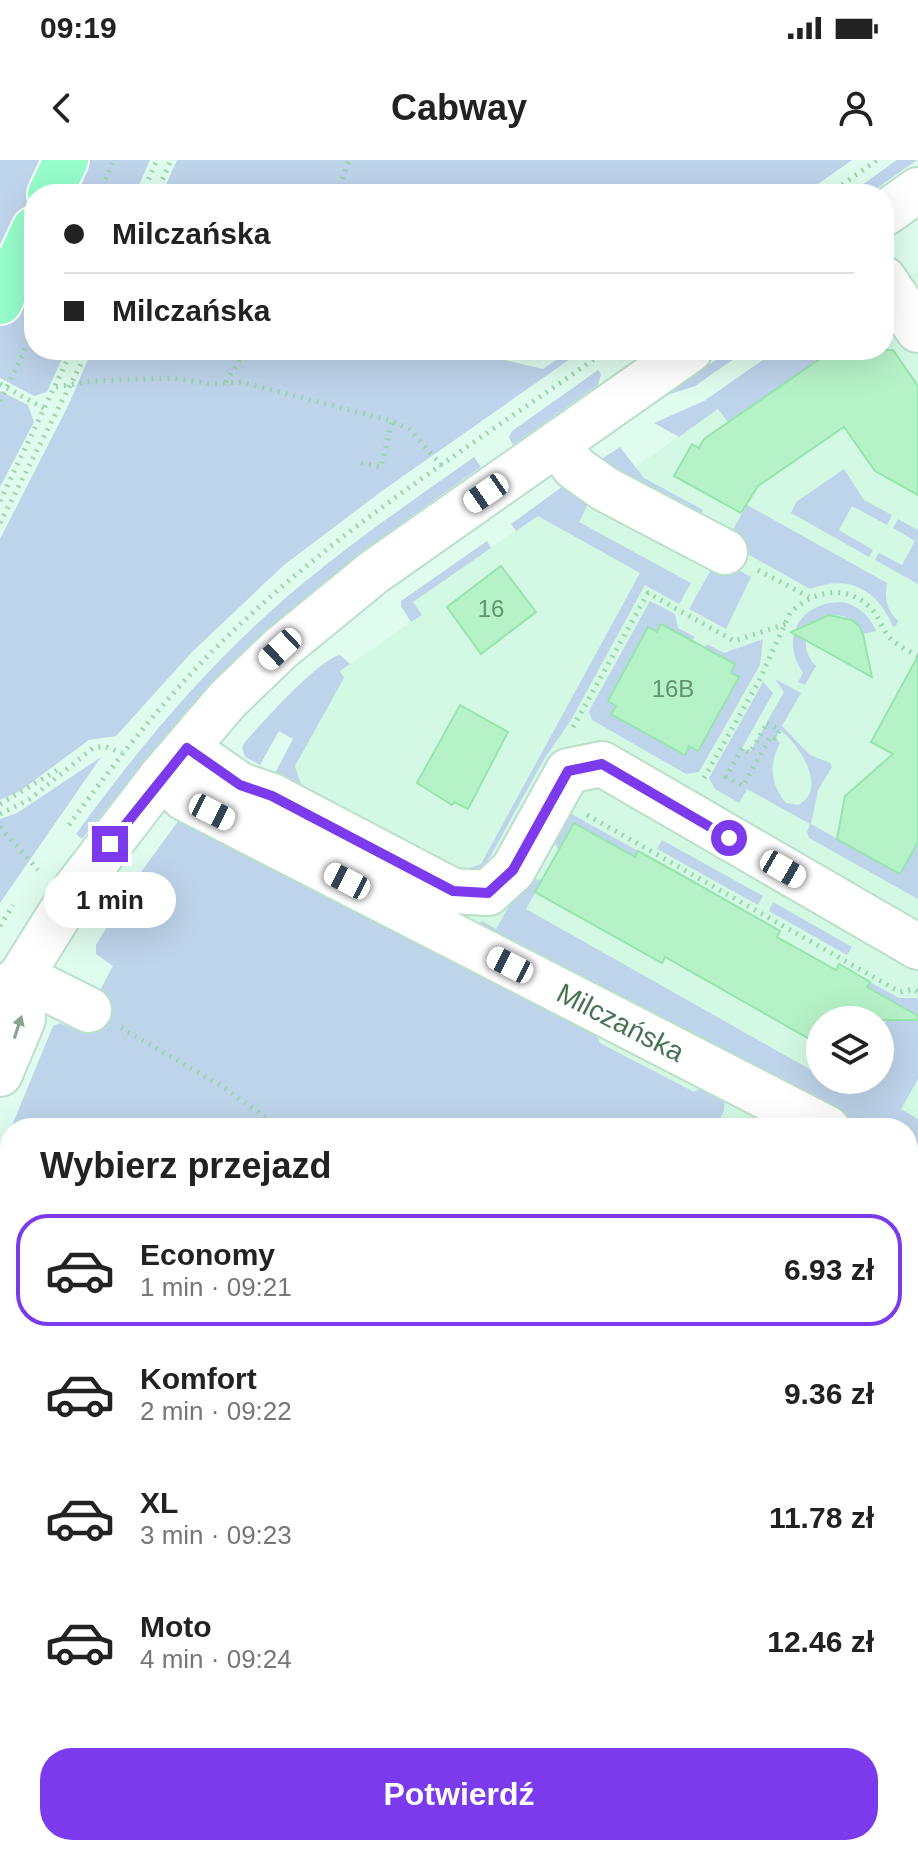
<!DOCTYPE html>
<html lang="pl">
<meta charset="utf-8">
<style>
:root{--surface:#fff;--page:#f2f2f2;--text:#222;--muted:#767676;--line:#e0e0e0;--accent:#7c3aed}
body{margin:0;font-family:Arial,sans-serif;background:var(--page);color:var(--text);height:100vh;display:flex;flex-direction:column;font-size:30px;white-space:nowrap}
*{box-sizing:border-box;margin:0}
p{font-size:26px;color:var(--muted)}
.icon{flex:none;width:44px;height:44px;fill:none;stroke:currentColor;stroke-width:2;stroke-linecap:round;stroke-linejoin:round}
.map{position:relative;flex:1;overflow:hidden}
.side{position:absolute;left:0px;top:958px;width:918px;height:738px;display:flex;flex-direction:column;background:var(--surface);border-radius:32px 32px 0 0;box-shadow:0 8px 32px #0002}
.side>*{flex:none}
.top-card{position:absolute;left:24px;top:24px;width:870px;height:176px;border-radius:32px;box-shadow:0 8px 32px #0002;display:grid;align-content:center;height:176px;padding:0 40px;background:var(--surface)}
.fabs{position:absolute;left:806px;top:846px;display:grid;gap:16px}
.fabs a{display:grid;place-items:center;width:88px;height:88px;border-radius:50%;background:var(--surface);box-shadow:0 8px 32px #0002;font-size:40px}
.end{position:absolute;width:36px;height:36px;margin:-18px;border:10px solid #7c3aed;background:#fff;box-shadow:0 0 0 4px #fff}
.from{border-radius:50%}
.bubble{position:absolute;height:56px;border-radius:28px;background:var(--surface);box-shadow:0 8px 32px #0002;font-size:26px;font-weight:700;line-height:56px;text-align:center}
.car{position:absolute;width:24px;height:48px;margin:-24px -12px;border-radius:10px;box-shadow:0 0 6px 2px #0007;background:linear-gradient(#fff 24%,#345 0 40%,#fff 0 76%,#345 0 86%,#fff 0)}
.top-card b{display:flex;align-items:center;gap:28px;height:76px;font-size:30px}
.top-card b+b{border-top:2px solid var(--line)}
.top-card i{width:20px;height:20px;background:var(--text)}
ul{padding:0;list-style:none}
li{display:flex;align-items:center;gap:24px;height:112px;margin:0 16px 12px;padding:0 24px;border:4px solid transparent;border-radius:32px}
li div{flex:1}
li b{display:block;font-size:30px}
li em{font-style:normal;font-weight:700}
li.current{border-color:var(--accent)}
li>.icon{width:72px;height:72px;stroke-width:1.5}
h2{padding:0 40px;font-size:36px;line-height:96px}
.primary-button{display:flex;gap:16px;margin-top:auto;padding:16px 40px}
.primary-button a{flex:1;height:92px;border-radius:32px;background:var(--accent);color:#fff;font-size:32px;font-weight:700;line-height:92px;text-align:center}
.status{display:flex;justify-content:space-between;align-items:center;height:56px;padding:0 40px;background:var(--surface);direction:ltr}
.status svg{height:22px;fill:currentColor}
header{display:flex;justify-content:space-between;align-items:center;height:104px;padding:0 40px;background:var(--surface);font-size:36px;font-weight:700}
.map>svg:first-child{display:block}
</style>
<div class="status"><b>09:19</b><svg viewBox="0 0 49 12"><path d="M0 12V9h3v3zM5 12V6h3v6zM10 12V3h3v9zM15 12V0h3v12zM26 1h20v11H26zM47 4h2v5h-2z"/></svg></div>
<header><svg class="icon" aria-label="back" viewBox="0 0 24 24"><path d="M15 5l-7 7 7 7"/></svg>Cabway<svg class="icon" aria-label="person" viewBox="0 0 24 24"><circle cx="12" cy="8" r="4"/><path d="M4 21q1-7 8-7t8 7"/></svg></header>
<div class="map">
<svg width="918" height="1695" viewBox="0 0 918 1695">
<rect width="100%" height="100%" fill="#dffcee"/>
<path fill="#d3f9e4" fill-rule="evenodd" d="M918,111V1220L908,1214V968H715L724,951L725,936L705,925L694,933L600,883L216,664L260,605L275,613L343,518L339,512L421,455L413,442L538,355L554,364L802,190H884V134ZM820,860H880V920H820Z
M918,1586V1695H762L775,1686H908V1593Z"/>
<path fill="#bed4ea" fill-rule="evenodd" d="M0,0H150L135,34H34V190H66L47,232L34,236L0,218Z
M177,0H852L804,34H162Z
M897,0H917L869,34H849Z
M92,190H462L543,209L570,190H583L382,331L284,405L192,492L116,576L89,580L20,631L0,640V379L69,244Z
M730,190H747L695,226L664,236Z
M777,190H833L728,262L718,249L679,277L654,263L704,241Z
M598,210L601,214L598,225L513,285L509,277L512,271Z
M0,231L28,245L34,262L0,327Z
M620,287L644,318L703,350L697,361L597,302Z
M474,297L481,307C406,360 331,412 264,474C196,536 140,608 82,679L76,674C142,583 214,497 301,425C356,379 415,339 474,297Z
M844,309L864,340L892,355L887,365L852,346L839,370L873,390L869,397L791,353L796,342Z
M566,324L591,338L579,362L691,423L679,444L645,425L571,560L543,601L485,706L473,711H460L481,704L640,413L538,356L516,371L511,364Z
M747,345L887,423C884,439 887,450 898,461L896,466L893,467C878,429 848,414 810,429L728,383L727,380Z
M898,359L918,370V424L875,400L879,393L902,405L915,381L893,368Z
M487,381L491,388L413,442L422,455L411,462L401,446V441Z
M719,400L751,417L726,469L689,449L716,401Z
M650,441L675,454L678,468L695,477L692,481L662,464L657,472L648,467L608,540L616,546L611,554L684,595L689,586L698,591L739,518L731,513L735,504L705,487L707,484L724,493L763,479L760,505L699,612L686,614L592,560L589,551Z
M842,442C859,446 869,455 876,471L863,474C840,430 783,473 816,506L805,525L798,522L803,513C779,478 800,442 842,442Z
M340,495L350,504L340,511L344,518L295,606L302,627L275,613L293,579L279,571L260,605L245,597L242,587L245,582C262,563 319,499 340,495Z
M775,519L801,533L782,566L810,595L830,603L832,607L818,630L811,664L900,714L918,684V739L809,678L807,672L810,664L747,629L739,643L715,629L709,618L763,522L773,533L742,588L750,592L784,532ZM780,570C799,584 829,629 798,645L786,643C770,624 769,604 780,583L776,578Z
M101,597L0,743V659L17,653Z
M228,642L479,766L482,761L496,769L522,723L533,719L542,720L526,749L820,915V920H829L847,930L853,920H880V872L896,844L867,827L870,822L899,838H918V919L901,949L918,959V1003L908,998V968H850Z
M568,652L638,691L635,697L574,663L558,690L554,678Z
M184,653L593,864L600,883L694,932L705,925L725,936L724,951L715,968H11L53,866L60,863L78,871L113,806L96,794V785L131,726Z
M662,680L763,736L758,745L657,689Z
M773,742L852,787L847,795L769,751Z
M10,971V1504L0,1503V1001Z
M908,1214L918,1220V1619L911,1609L908,1611Z
M162,1686H354L369,1695H172Z
M397,1686H810L817,1695H805L799,1687L788,1695H412Z"/>
<path fill="#b6f2c8" stroke="#96e5ac" stroke-width="2" d="M833,190H893L918,226V335L875,311L844,267L758,326L741,353L674,316L692,284L699,288L704,279Z
M501,406L536,452L481,494L447,447Z
M829,455L852,460L859,466L863,474L872,517L791,472Z
M661,464L735,504L731,513L739,517L698,591L689,586L685,595L611,554L616,546L608,541L648,467L657,472Z
M918,496V682L900,714L837,679L845,636L893,594L871,582Z
M460,545L508,572L468,649L454,642L452,645L417,623Z
M574,663L635,697L638,691L685,717L780,771L777,777L836,810L839,804L870,822L867,827L918,856V860H820V885L665,797L662,803L535,732Z"/>
<g fill="none" stroke-linecap="round" stroke-linejoin="round">
<defs>
<g id="minor">
<path d="M884,54L918,30"/>
<path d="M884,119L918,170"/>
<path d="M558,283L574,307L605,329L725,392"/>
<path d="M187,588L240,625L272,636L453,731L488,733L513,710L568,611L602,604L918,787"/>
<path id="s1" d="M162,616L184,638L827,968"/>
<path d="M21,816L89,850"/>
<path d="M0,834L21,816L76,728L162,616L228,539L280,489L374,412L690,190"/>
<path d="M0,914L23,859L21,816"/>
<path d="M908,1010L918,1016"/>
<path d="M0,1582L10,1589"/>
<path d="M0,1661L10,1666"/>
<path d="M908,1667L918,1663"/>
<path d="M50,1686L66,1695"/>
<path d="M133,1686L144,1695"/>
<path d="M868,1695L881,1686"/>
</g>
<path id="major" d="M50,34L66,0
M0,142L34,69"/>
</defs>
<use href="#minor" stroke="#bbe0c9" stroke-width="48"/>
<use href="#major" stroke="#fff" stroke-width="48"/>
<path stroke="#9ad6ab" stroke-width="5" stroke-dasharray="2 6" stroke-linecap="butt" d="M99,34L114,0
M142,34L157,0
M156,34L171,0
M337,34L349,0
M829,34L877,0
M226,222L246,190
M0,224L45,249
M56,227L93,221L171,218L212,224L241,222L392,261L409,269L442,306
M361,303L381,307L392,261
M0,341L72,190
M0,363L88,190
M758,410L809,437
M767,563L780,570L775,578L771,576L743,626L726,617L742,588L750,593Z
M573,567L648,433L734,481L786,464
M704,618L758,523L790,453C814,429 851,423 874,452C880,460 883,471 891,479C898,486 909,491 918,496
M0,644L61,608
M0,654L30,639L93,588L104,586L122,593
M587,655L900,832L914,829L918,832
M69,665C123,591 179,520 247,458C356,356 486,276 607,190
M0,667L38,710
M0,766L13,745
M121,868L220,925L281,968
M908,1303L918,1307
M0,1515L10,1514
M379,1686L394,1695
M634,1695L639,1686"/>
<use href="#minor" stroke="#fff" stroke-width="44"/>
<use href="#major" stroke="#96fdcb" stroke-width="44"/>
<path stroke="#9ad6ab" stroke-width="5" stroke-dasharray="2 6" stroke-linecap="butt" d="M0,241L34,172"/>
</g>
<defs><path id="oneway-solid" d="M-6-.8H1V-3.2L6.5 0L1 3.2V.8H-6Z" transform="scale(2)"/></defs>
<use fill="#87a48f" href="#oneway-solid" transform="translate(18 867) rotate(-72)"/>
<g fill="none" stroke-linecap="round" stroke-linejoin="round">
<path stroke="#7c3aed" stroke-width="10" d="M110,684L187,588L240,625L272,636L453,731L488,733L513,710L568,611L602,604L729,678"/>
</g>
<g text-anchor="middle" stroke-width="6" stroke-linejoin="round" paint-order="stroke">
<g font-size="24" fill="#639370">
<text x="491" y="457">16</text>
<text x="673" y="537">16B</text>
</g>
<g font-size="28" fill="#477352" stroke="#e5fff2">
<text dy="10" stroke="none"><textPath href="#s1" startOffset="522">Milczańska</textPath></text>
</g>
</g>
</svg>
<div class="fabs">
<a><svg class="icon" aria-label="layers" viewBox="0 0 24 24"><path d="M12 4l9 5-9 5-9-5zM3 14l9 5 9-5"/></svg></a>
</div>
<i class="end from" style="left:729px;top:678px"></i>
<i class="end" style="left:110px;top:684px"></i>
<div class="bubble" style="left:44px;top:712px;width:132px">1 min</div>
<i class="car" style="left:486px;top:333px;rotate:235deg"></i>
<i class="car" style="left:280px;top:489px;rotate:227deg"></i>
<i class="car" style="left:212px;top:652px;rotate:117deg"></i>
<i class="car" style="left:783px;top:709px;rotate:120deg"></i>
<i class="car" style="left:347px;top:721px;rotate:297deg"></i>
<i class="car" style="left:510px;top:805px;rotate:297deg"></i>
<div class="top-card">
<b><i class="from"></i>Milczańska</b>
<b><i></i>Milczańska</b>
</div>
<section class="side">
<h2>Wybierz przejazd</h2>
<ul>
<li class="current"><svg class="icon" aria-label="car" viewBox="0 0 24 24"><path d="M5 17H2v-5l4-1 3-4h7l3 4 3 1v5h-3M9 17h6M6 11h13"/><circle cx="7" cy="17" r="2"/><circle cx="17" cy="17" r="2"/></svg><div><b>Economy</b><p>1 min · 09:21</p></div><em>6.93 zł</em></li>
<li><svg class="icon" aria-label="car" viewBox="0 0 24 24"><path d="M5 17H2v-5l4-1 3-4h7l3 4 3 1v5h-3M9 17h6M6 11h13"/><circle cx="7" cy="17" r="2"/><circle cx="17" cy="17" r="2"/></svg><div><b>Komfort</b><p>2 min · 09:22</p></div><em>9.36 zł</em></li>
<li><svg class="icon" aria-label="car" viewBox="0 0 24 24"><path d="M5 17H2v-5l4-1 3-4h7l3 4 3 1v5h-3M9 17h6M6 11h13"/><circle cx="7" cy="17" r="2"/><circle cx="17" cy="17" r="2"/></svg><div><b>XL</b><p>3 min · 09:23</p></div><em>11.78 zł</em></li>
<li><svg class="icon" aria-label="car" viewBox="0 0 24 24"><path d="M5 17H2v-5l4-1 3-4h7l3 4 3 1v5h-3M9 17h6M6 11h13"/><circle cx="7" cy="17" r="2"/><circle cx="17" cy="17" r="2"/></svg><div><b>Moto</b><p>4 min · 09:24</p></div><em>12.46 zł</em></li>
</ul>
<div class="primary-button"><a>Potwierdź</a></div>
</section>
</div>
